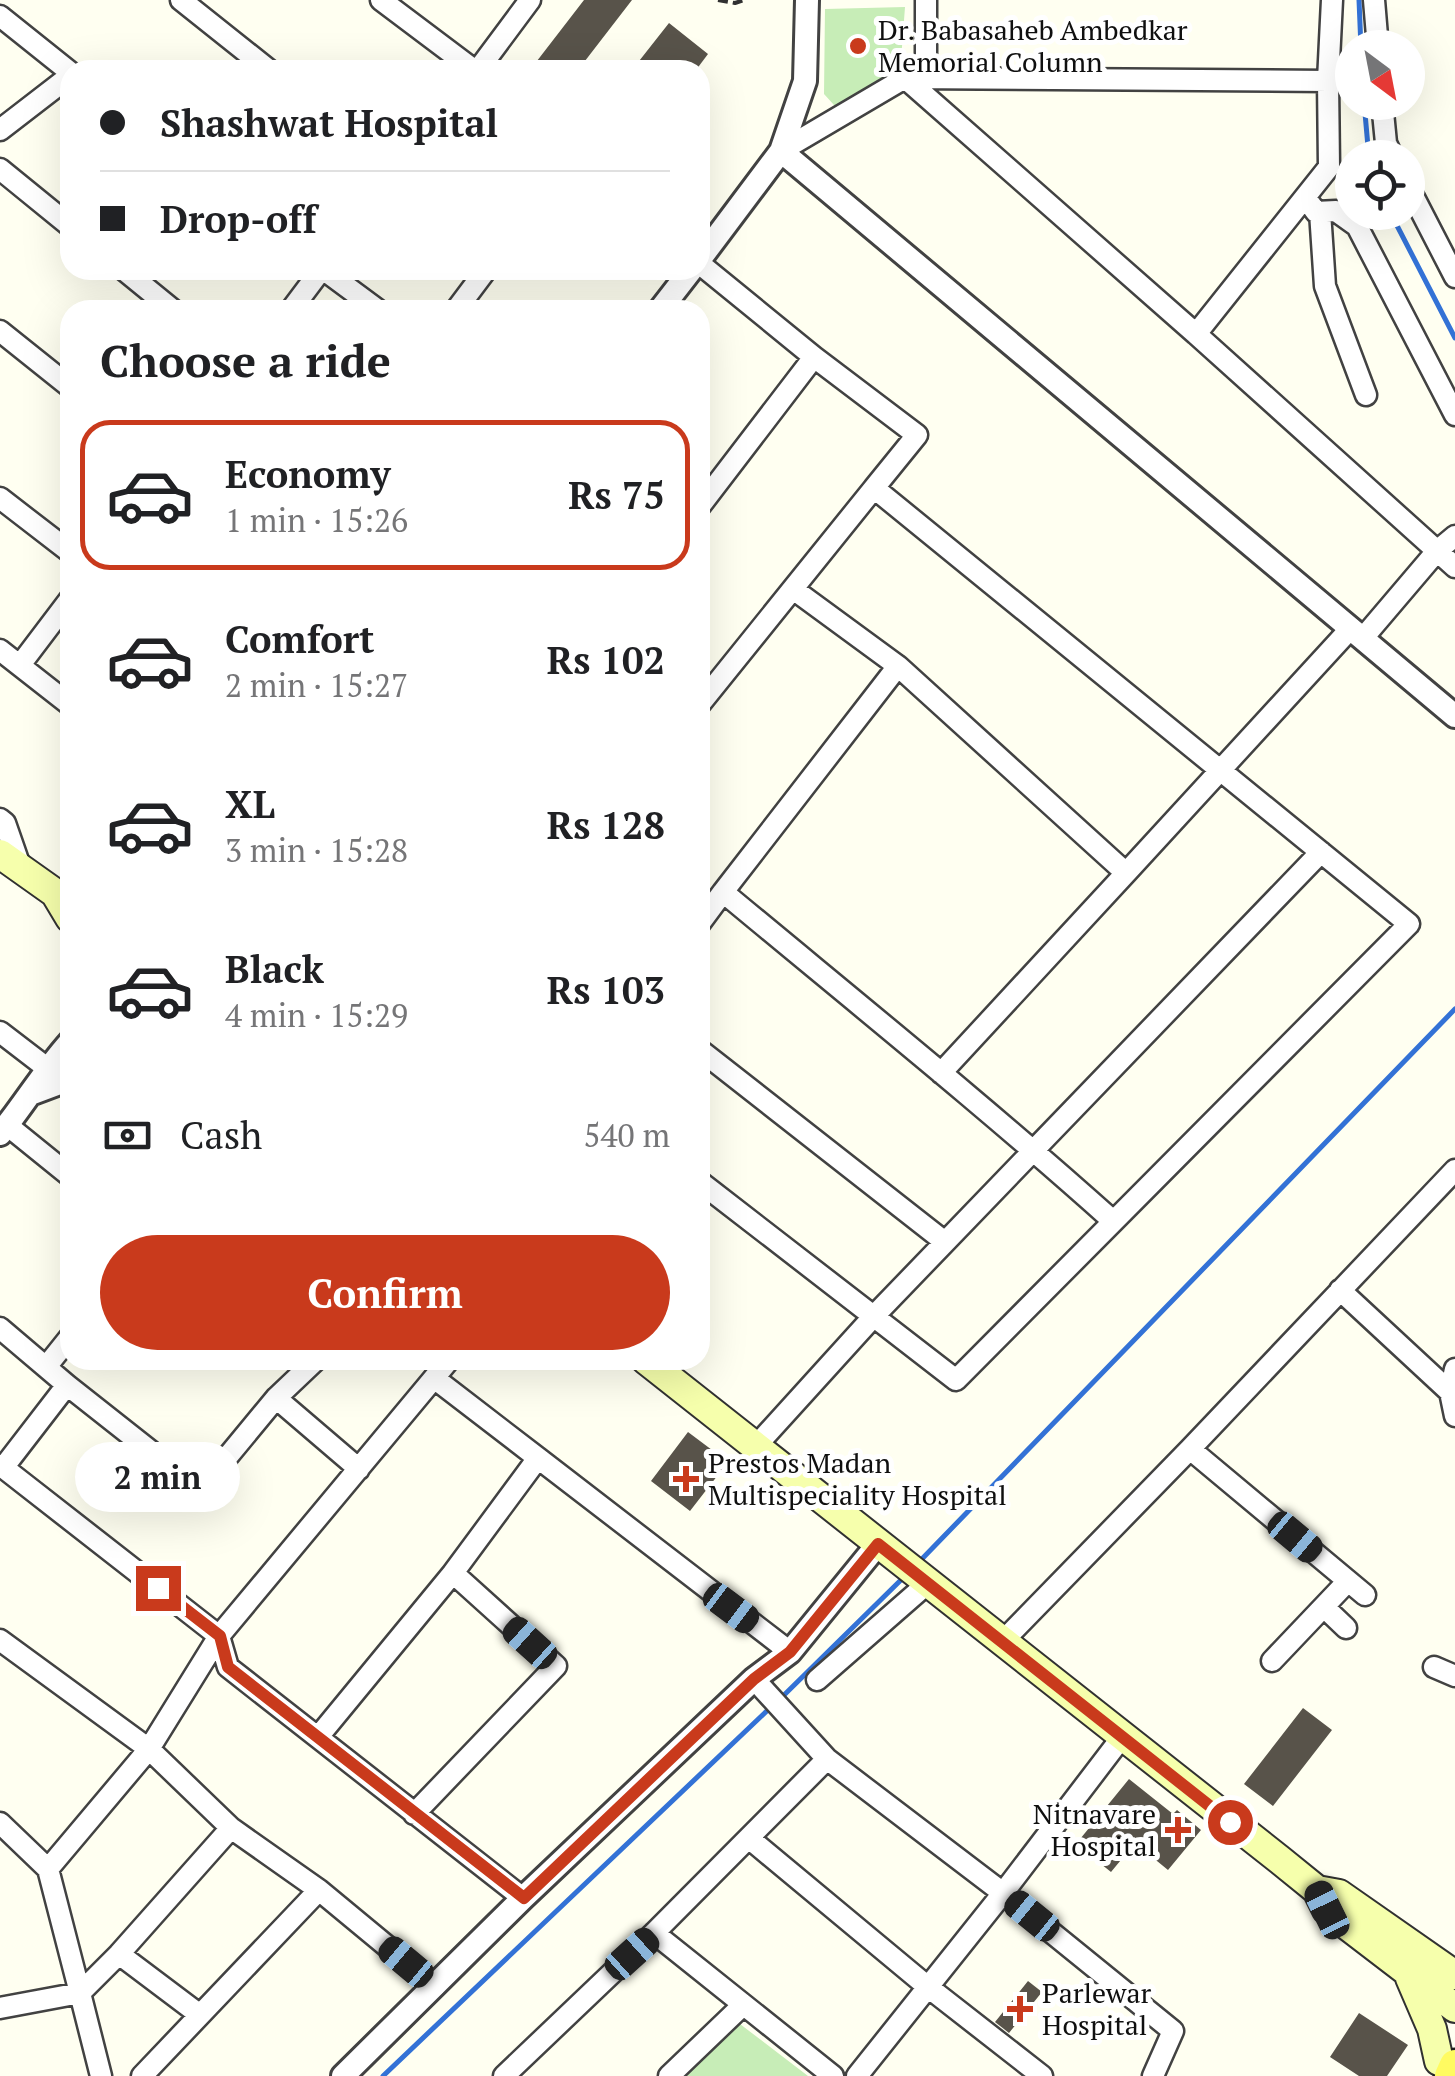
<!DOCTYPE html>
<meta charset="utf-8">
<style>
:root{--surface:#fff;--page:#f6f6f6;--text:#202124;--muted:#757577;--line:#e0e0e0;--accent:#c93a1c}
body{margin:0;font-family:"PT Serif",serif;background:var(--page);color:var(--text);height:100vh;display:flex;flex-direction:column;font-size:38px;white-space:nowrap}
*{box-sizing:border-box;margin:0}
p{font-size:32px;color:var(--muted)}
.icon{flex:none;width:55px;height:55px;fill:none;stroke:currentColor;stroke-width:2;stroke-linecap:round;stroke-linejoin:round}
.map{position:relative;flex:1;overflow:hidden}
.side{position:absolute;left:60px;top:300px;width:650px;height:1070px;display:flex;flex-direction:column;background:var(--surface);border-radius:30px;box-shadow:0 10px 40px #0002}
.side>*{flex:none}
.hud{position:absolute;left:60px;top:60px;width:650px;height:220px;border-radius:30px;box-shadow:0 10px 40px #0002;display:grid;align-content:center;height:220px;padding:0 40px;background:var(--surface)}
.needle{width:65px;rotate:148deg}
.controls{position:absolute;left:1335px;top:30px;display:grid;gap:20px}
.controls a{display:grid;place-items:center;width:90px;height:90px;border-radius:50%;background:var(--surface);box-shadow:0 10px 40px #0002;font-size:50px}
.end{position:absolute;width:45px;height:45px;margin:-22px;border:12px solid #c93a1c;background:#fff;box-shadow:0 0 0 5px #fff}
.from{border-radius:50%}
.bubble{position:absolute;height:70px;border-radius:35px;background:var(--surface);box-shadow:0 10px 40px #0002;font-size:32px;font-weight:700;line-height:70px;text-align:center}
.car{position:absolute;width:30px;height:60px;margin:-30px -15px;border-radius:12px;box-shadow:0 0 8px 2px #0007;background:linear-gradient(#222 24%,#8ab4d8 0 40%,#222 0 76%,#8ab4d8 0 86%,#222 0)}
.hud b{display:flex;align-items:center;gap:35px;height:95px;font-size:38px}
.hud b+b{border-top:2px solid var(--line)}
.hud i{width:25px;height:25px;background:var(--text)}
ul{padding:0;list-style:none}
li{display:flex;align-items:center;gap:30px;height:150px;margin:0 20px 15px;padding:0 20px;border:5px solid transparent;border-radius:30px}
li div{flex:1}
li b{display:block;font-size:38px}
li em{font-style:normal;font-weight:700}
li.selected{border-color:var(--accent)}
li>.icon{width:90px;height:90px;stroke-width:1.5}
h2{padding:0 40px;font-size:45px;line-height:120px}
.pay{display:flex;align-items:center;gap:25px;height:110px;padding:0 40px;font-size:38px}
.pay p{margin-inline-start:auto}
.action{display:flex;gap:20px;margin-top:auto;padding:20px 40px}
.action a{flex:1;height:115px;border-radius:60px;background:var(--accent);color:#fff;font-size:40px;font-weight:700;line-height:115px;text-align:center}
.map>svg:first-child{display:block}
</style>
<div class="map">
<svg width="1455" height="2076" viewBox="0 0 1455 2076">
<rect width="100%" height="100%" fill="#fffff1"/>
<path fill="#c7edb7" d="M905,7L901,60L878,85L848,107L834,105L824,94L825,9Z
M740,2024L808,2076H683Z"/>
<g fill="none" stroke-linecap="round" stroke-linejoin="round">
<path stroke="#3372d6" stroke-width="5" d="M1359,0L1361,48
M1364,102L1369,158
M1390,212L1455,338
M918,1563L1455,1009
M779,1700L907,1574
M383,2076L771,1707"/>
</g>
<path fill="#58534a" d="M584,0H632L578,70H530Z
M669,23L708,54L696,70H632Z
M688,1432L728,1462L690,1511L651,1481Z
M1303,1708L1332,1730L1273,1806L1244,1784Z
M1129,1779L1173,1814L1177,1810L1201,1830L1168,1870L1135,1843L1111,1872L1076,1844Z
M1028,1981L1042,1992L1009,2033L995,2022Z
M1359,2013L1408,2045L1387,2076H1359L1330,2057Z"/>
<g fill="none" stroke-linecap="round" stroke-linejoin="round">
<defs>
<path id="minor" d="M181,0L269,70
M381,0L474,70
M1374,0L1378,48
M0,16L70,72
M478,70L530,0
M926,78V0
M1328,81L1332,0
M1382,102L1386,143L1393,158
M0,130L70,76
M781,151L905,78L1196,334L1329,167L1328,81L905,78
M0,169L70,226
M1408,186L1455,277
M1305,197L1316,212L1336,211L1357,226L1455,415
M1320,212L1325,286L1366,395
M700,264L814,357
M124,270L173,310
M324,270L378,310
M291,310L321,270
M456,310L486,270
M0,331L70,387
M1196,334L1455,567
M0,498L70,552
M700,506L814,357L917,435L874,488
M793,589L898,666
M1363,638L1437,551L1455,536
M0,650L70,705
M20,665L70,599
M700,704L874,488L1409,924L956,1380L700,1182
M0,819L5,823L21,869
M1126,873L1351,628
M700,923L723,892
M0,1032L60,1078
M700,1050L945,1242
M941,1073L1126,873L898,666L723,892C854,1001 987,1108 1113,1221
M7,1125L70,1176
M1340,1290L1450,1392
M0,1328L67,1385
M46,1367L70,1337
M1455,1369L1450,1392L1455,1416
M434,1378L538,1458
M276,1398L359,1469
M755,1447L873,1317L1321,852
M1190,1449L1365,1595
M0,1465L219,1636L449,1360
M3,1468L67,1385L200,1490L276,1398L316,1360
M453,1573L538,1458L790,1652
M1324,1607L1346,1628
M219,1636L228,1667L523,1898
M0,1640L149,1749L231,1828L319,1890L435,1986
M1002,1642L1190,1449L1455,1170
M1272,1661L1348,1581
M1434,1667L1455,1676
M754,1679L827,1759L1003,1893L1173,2031L1153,2076
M817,1680L928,1583
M318,1737L453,1573L556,1666L414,1814
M0,1823L48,1869
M750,1839L928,1987L1042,2076
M654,1933L833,2076
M119,1954L200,2015
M0,2008L80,1993L48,1869L149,1749L219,1636
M101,2076L80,1993L119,1954L231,1828
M142,2076L319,1890
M504,2076L654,1933L827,1759
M669,2076L743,2005
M857,2076L1003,1893L1122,1737"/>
<path id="tertiary" d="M781,151L1455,716
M700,259L781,151L805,81L807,0
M660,310L691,270
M33,1093L57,1084L70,1071
M0,1134C25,1103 44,1071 70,1042
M343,2076L523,1898L754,1679L790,1652L878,1544"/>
<path id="secondary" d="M0,854L55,893L70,918
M646,1360L1280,1860L1317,1890L1327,1910L1455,2008
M1317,1890L1339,1894L1455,1975
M1410,1978L1432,2029L1439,2061"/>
<path id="primary" d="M1450,2076L1455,2065"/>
</defs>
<use href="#minor" stroke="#424242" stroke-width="25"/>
<use href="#tertiary" stroke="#424242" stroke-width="28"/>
<use href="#secondary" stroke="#313131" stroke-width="32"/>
<use href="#primary" stroke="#202020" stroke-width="35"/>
<path stroke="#313131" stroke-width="4" stroke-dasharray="10 5" stroke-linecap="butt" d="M718,0L735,3L744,0"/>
<use href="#minor" stroke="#fff" stroke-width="20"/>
<use href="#tertiary" stroke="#fff" stroke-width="22"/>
<use href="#secondary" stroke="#f6ffac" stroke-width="28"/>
<use href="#primary" stroke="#fffb61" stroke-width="30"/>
</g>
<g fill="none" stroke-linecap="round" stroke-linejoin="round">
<path stroke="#c93a1c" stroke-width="12" d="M158,1588L220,1636L228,1667L524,1898L754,1679L790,1652L878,1544L1230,1822"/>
</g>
<g fill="#c93a1c" stroke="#fff" stroke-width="4">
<circle cx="858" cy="46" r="10"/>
<path d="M681 1464h10v10h10v10h-10v10h-10v-10h-10v-10h10z"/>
<path d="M1173 1815h10v10h10v10h-10v10h-10v-10h-10v-10h10z"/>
<path d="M1015 1994h10v10h10v10h-10v10h-10v-10h-10v-10h10z"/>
</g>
<g text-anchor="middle" stroke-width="10" stroke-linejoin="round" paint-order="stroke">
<g font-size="28" fill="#0f0f0f" stroke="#fff" text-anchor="start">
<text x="878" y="40">Dr. Babasaheb Ambedkar<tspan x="878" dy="32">Memorial Column</tspan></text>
<text x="708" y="1473">Prestos Madan<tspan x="708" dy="32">Multispeciality Hospital</tspan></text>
<text x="1156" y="1824" text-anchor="end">Nitnavare<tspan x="1156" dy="32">Hospital</tspan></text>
<text x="1042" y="2003">Parlewar<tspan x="1042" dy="32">Hospital</tspan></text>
</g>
</g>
</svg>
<div class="controls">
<a><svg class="needle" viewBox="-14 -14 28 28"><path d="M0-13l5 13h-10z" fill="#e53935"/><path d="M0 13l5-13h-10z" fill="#757577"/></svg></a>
<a><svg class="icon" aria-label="locate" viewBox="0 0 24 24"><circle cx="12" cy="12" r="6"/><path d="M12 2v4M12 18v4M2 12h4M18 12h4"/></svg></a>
</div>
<i class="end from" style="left:1230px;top:1822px"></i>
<i class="end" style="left:158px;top:1588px"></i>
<div class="bubble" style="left:75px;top:1442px;width:165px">2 min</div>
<i class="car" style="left:1295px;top:1537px;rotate:130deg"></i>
<i class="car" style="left:731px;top:1608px;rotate:127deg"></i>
<i class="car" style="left:530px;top:1643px;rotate:312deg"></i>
<i class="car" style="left:1327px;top:1910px;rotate:334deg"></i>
<i class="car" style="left:1032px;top:1916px;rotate:309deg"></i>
<i class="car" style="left:632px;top:1954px;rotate:48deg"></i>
<i class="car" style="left:406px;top:1962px;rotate:310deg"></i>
<div class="hud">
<b><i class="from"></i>Shashwat Hospital</b>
<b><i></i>Drop-off</b>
</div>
<section class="side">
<h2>Choose a ride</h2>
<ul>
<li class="selected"><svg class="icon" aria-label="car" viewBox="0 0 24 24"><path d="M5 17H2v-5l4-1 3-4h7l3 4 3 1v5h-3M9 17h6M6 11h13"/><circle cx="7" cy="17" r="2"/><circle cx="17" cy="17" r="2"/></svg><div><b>Economy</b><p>1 min · 15:26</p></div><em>Rs 75</em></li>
<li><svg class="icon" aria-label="car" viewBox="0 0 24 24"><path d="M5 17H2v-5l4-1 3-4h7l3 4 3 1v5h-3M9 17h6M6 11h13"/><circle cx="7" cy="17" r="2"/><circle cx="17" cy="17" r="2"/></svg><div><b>Comfort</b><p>2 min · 15:27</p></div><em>Rs 102</em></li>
<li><svg class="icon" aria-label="car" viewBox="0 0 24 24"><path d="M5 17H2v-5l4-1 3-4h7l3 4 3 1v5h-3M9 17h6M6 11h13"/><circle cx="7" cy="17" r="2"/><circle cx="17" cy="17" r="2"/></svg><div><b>XL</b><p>3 min · 15:28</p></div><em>Rs 128</em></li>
<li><svg class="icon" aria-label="car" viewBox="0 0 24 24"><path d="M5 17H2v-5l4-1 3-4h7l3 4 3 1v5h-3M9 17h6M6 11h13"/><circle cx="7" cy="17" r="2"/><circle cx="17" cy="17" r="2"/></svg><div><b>Black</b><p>4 min · 15:29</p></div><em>Rs 103</em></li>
</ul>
<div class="pay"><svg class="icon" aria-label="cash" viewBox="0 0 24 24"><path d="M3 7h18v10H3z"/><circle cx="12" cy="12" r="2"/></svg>Cash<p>540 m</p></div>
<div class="action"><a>Confirm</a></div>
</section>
</div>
